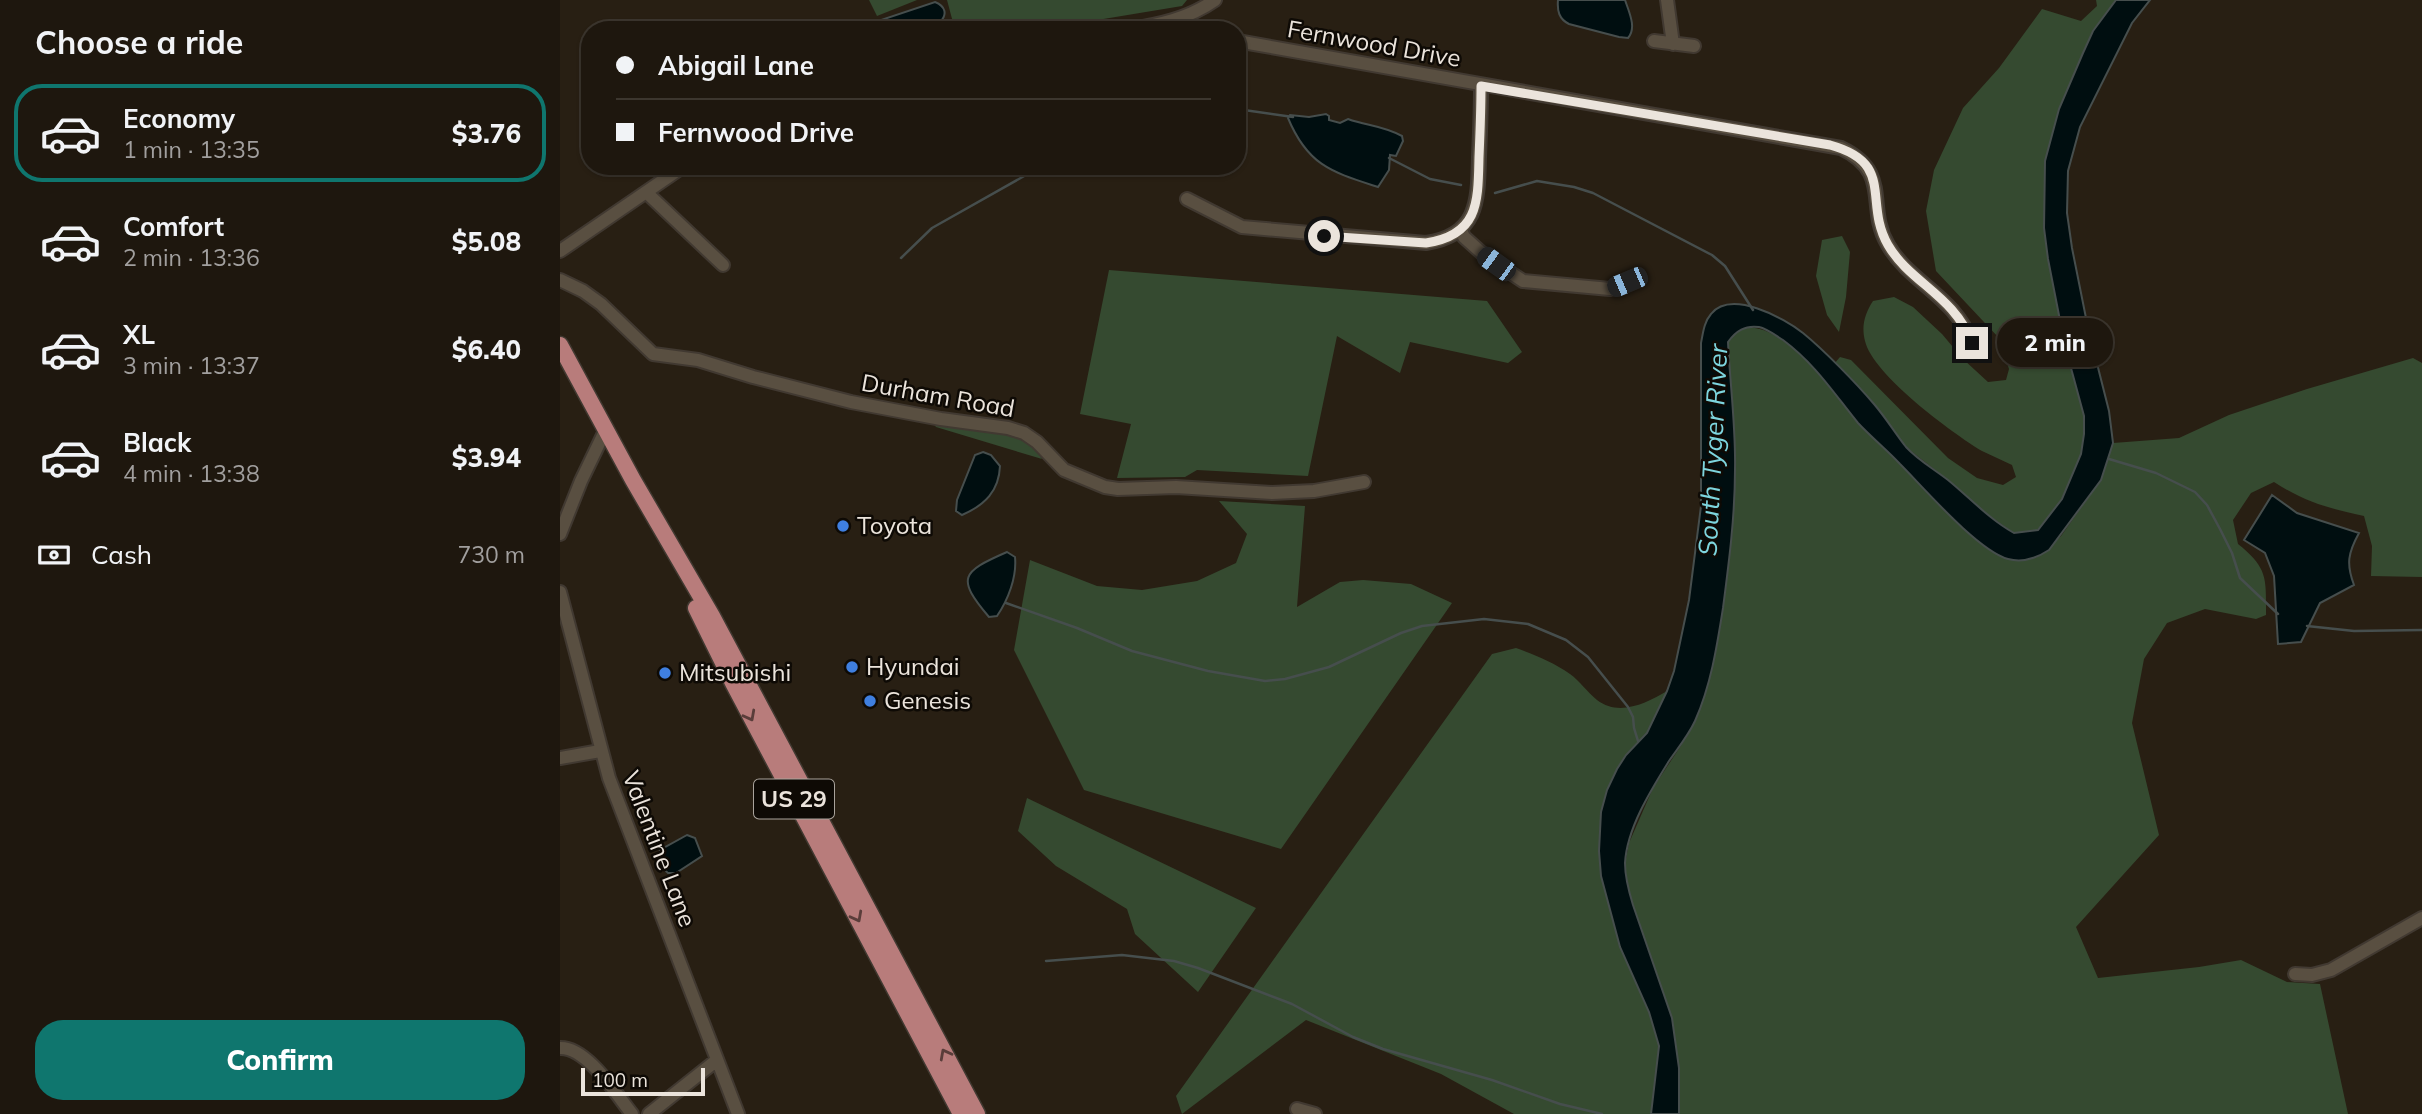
<!DOCTYPE html>
<meta charset="utf-8">
<style>
:root{--surface:#1e170e;--page:#262017;--text:#f1f3f6;--muted:#a19f9e;--line:#3c362e;--accent:#0f766e}
body{margin:0;font-family:Mulish,sans-serif;background:var(--page);color:var(--text);height:100vh;display:flex;flex-direction:column;font-size:26px;white-space:nowrap}
*{box-sizing:border-box;margin:0}
p{font-size:23px;color:var(--muted)}
.icon{flex:none;width:38px;height:38px;fill:none;stroke:currentColor;stroke-width:2;stroke-linecap:round;stroke-linejoin:round}
.map{position:relative;flex:1;overflow:hidden}
.side{display:flex;flex-direction:column;background:var(--surface);width:560px}
.side>*{flex:none}
.banner{position:absolute;left:21px;top:21px;width:665px;height:154px;border-radius:28px;box-shadow:0 2px 5px #0004,0 0 0 2px var(--line);display:grid;align-content:center;height:154px;padding:0 35px;background:var(--surface)}
.scale{position:absolute;left:21px;bottom:18px;width:124px;box-sizing:border-box;padding-left:7px;border:4px solid #ebe4dc;border-top:0;font-size:19px;line-height:24px;white-space:nowrap;color:#ebe4dc;-webkit-text-stroke:5px #0e0a05;paint-order:stroke}
.end{position:absolute;width:32px;height:32px;margin:-16px;border:9px solid #ebe4dc;background:#111;box-shadow:0 0 0 4px #111}
.from{border-radius:50%}
.bubble{position:absolute;height:49px;border-radius:24px;background:var(--surface);box-shadow:0 2px 5px #0004,0 0 0 2px var(--line);font-size:23px;font-weight:800;line-height:49px;text-align:center}
.car{position:absolute;width:21px;height:42px;margin:-21px -10px;border-radius:9px;box-shadow:0 0 5px 2px #0007;background:linear-gradient(#222 24%,#8ab4d8 0 40%,#222 0 76%,#8ab4d8 0 86%,#222 0)}
.banner b{display:flex;align-items:center;gap:24px;height:66px;font-size:26px}
.banner b+b{border-top:2px solid var(--line)}
.banner i{width:18px;height:18px;background:var(--text)}
ul{padding:0;list-style:none}
li{display:flex;align-items:center;gap:21px;height:98px;margin:0 14px 10px;padding:0 21px;border:4px solid transparent;border-radius:28px}
li div{flex:1}
li b{display:block;font-size:26px}
li em{font-style:normal;font-weight:800}
li.active{border-color:var(--accent)}
li>.icon{width:63px;height:63px;stroke-width:1.5}
h2{padding:0 35px;font-size:32px;line-height:84px}
.pay{display:flex;align-items:center;gap:18px;height:77px;padding:0 35px;font-size:26px}
.pay p{margin-inline-start:auto}
.cta{display:flex;gap:14px;margin-top:auto;padding:14px 35px}
.cta a{flex:1;height:80px;border-radius:28px;background:var(--accent);color:#fff;font-size:28px;font-weight:800;line-height:80px;text-align:center}
main{display:flex;flex:1;min-height:0}
.map>svg:first-child{display:block}
</style>
<main>
<section class="side">
<h2>Choose a ride</h2>
<ul>
<li class="active"><svg class="icon" aria-label="car" viewBox="0 0 24 24"><path d="M5 17H2v-5l4-1 3-4h7l3 4 3 1v5h-3M9 17h6M6 11h13"/><circle cx="7" cy="17" r="2"/><circle cx="17" cy="17" r="2"/></svg><div><b>Economy</b><p>1 min · 13:35</p></div><em>$3.76</em></li>
<li><svg class="icon" aria-label="car" viewBox="0 0 24 24"><path d="M5 17H2v-5l4-1 3-4h7l3 4 3 1v5h-3M9 17h6M6 11h13"/><circle cx="7" cy="17" r="2"/><circle cx="17" cy="17" r="2"/></svg><div><b>Comfort</b><p>2 min · 13:36</p></div><em>$5.08</em></li>
<li><svg class="icon" aria-label="car" viewBox="0 0 24 24"><path d="M5 17H2v-5l4-1 3-4h7l3 4 3 1v5h-3M9 17h6M6 11h13"/><circle cx="7" cy="17" r="2"/><circle cx="17" cy="17" r="2"/></svg><div><b>XL</b><p>3 min · 13:37</p></div><em>$6.40</em></li>
<li><svg class="icon" aria-label="car" viewBox="0 0 24 24"><path d="M5 17H2v-5l4-1 3-4h7l3 4 3 1v5h-3M9 17h6M6 11h13"/><circle cx="7" cy="17" r="2"/><circle cx="17" cy="17" r="2"/></svg><div><b>Black</b><p>4 min · 13:38</p></div><em>$3.94</em></li>
</ul>
<div class="pay"><svg class="icon" aria-label="cash" viewBox="0 0 24 24"><path d="M3 7h18v10H3z"/><circle cx="12" cy="12" r="2"/></svg>Cash<p>730 m</p></div>
<div class="cta"><a>Confirm</a></div>
</section>
<div class="map">
<svg width="1862" height="1114" viewBox="0 0 1862 1114">
<rect width="100%" height="100%" fill="#281f13"/>
<path fill="#354a30" d="M309,0H357L317,16Z
M387,0H627L622,6L477,30H395Z
M1536,0H1556L1533,31L1523,53L1485,161L1484,228L1505,346L1524,416V434L1521,454L1502,499L1490,517L1477,530L1454,533L1420,509L1388,480L1346,447L1312,401L1274,364L1280,357L1291,360L1388,458L1417,478L1443,485L1456,477L1452,465C1442,460 1432,456 1422,451C1392,433 1313,375 1305,341C1301,326 1305,313 1313,301L1334,297L1353,307L1382,334L1403,359L1428,382L1446,380L1449,369L1439,338L1376,271L1366,211L1374,170L1403,108L1439,68L1482,9L1521,21L1537,6Z
M1282,236L1290,252L1286,297L1279,332L1267,315L1256,276L1262,240Z
M549,270L927,301L962,352L948,363L850,342L840,373L777,336L748,476L637,470L625,477L557,478L571,424L520,414Z
M1187,327C1206,328 1219,337 1234,349C1262,370 1278,400 1301,425C1346,474 1399,515 1448,559L1464,560L1477,557L1501,536L1541,480L1553,443L1619,438L1669,415L1747,389L1853,358L1862,363V577L1811,576L1812,546L1804,516C1767,508 1745,502 1714,482L1691,493L1673,520L1678,544C1708,568 1706,578 1706,615L1696,619L1645,609L1607,623L1584,659L1572,723L1599,835L1516,927L1538,978L1639,967L1681,960L1727,982L1760,984L1788,1114H1119V1068L1112,1018L1073,905L1068,889L1065,864L1069,843L1093,788L1128,735L1172,538L1175,469L1168,342L1175,332Z
M373,423C406,428 463,426 482,459L376,427Z
M659,501L745,506L737,607L780,582L803,580L851,584L892,603L721,849L524,790L454,650L470,560L537,586L582,590L637,581L676,563L687,534Z
M956,648C975,655 993,662 1010,674C1020,681 1027,692 1037,700C1059,717 1087,703 1107,691L1087,733L1066,755L1057,769L1041,812L1039,851L1041,876L1060,947L1089,1012L1099,1046L1091,1114H954L881,1074L746,1020L622,1114L616,1096L932,654Z
M467,798L696,908L638,992L575,934L567,909L496,866L458,831Z"/>
<path fill="#000e10" stroke="#464e4d" stroke-width="2" d="M998,0H1065C1069,12 1077,28 1068,38L1059,37L1009,24C999,19 997,11 998,0Z
M1556,0H1590L1572,23L1520,127L1508,171L1507,213L1512,248L1528,328L1549,411L1553,443L1541,480L1489,550C1477,558 1463,563 1448,559C1417,550 1364,488 1340,464C1327,450 1311,437 1298,423C1273,392 1255,364 1223,340C1216,336 1208,329 1199,327C1185,325 1176,331 1168,342C1170,384 1176,427 1175,470C1175,516 1169,562 1163,608C1157,646 1151,685 1135,721C1128,736 1118,748 1109,761C1091,790 1067,828 1065,863C1065,877 1069,892 1073,905L1112,1018L1119,1068V1114H1091L1099,1046L1089,1012L1060,947L1041,876L1039,851L1041,812L1047,790L1057,769L1066,755L1087,733L1107,691L1114,671L1129,600L1141,506V343C1143,333 1144,322 1151,314C1171,289 1224,318 1243,333C1265,351 1296,383 1314,404C1326,418 1335,433 1346,447C1358,460 1374,469 1388,480C1410,498 1429,519 1454,533L1478,530L1502,499L1521,454L1524,434V416L1505,346L1488,259L1484,228L1485,161L1499,109L1523,53L1533,31Z
M375,2C385,6 388,14 380,22L354,30H306L309,24Z
M766,114L769,116V120L780,123L788,119C807,126 821,125 842,136L843,141L836,156L830,155L829,170L818,187C772,172 748,166 728,118L730,115L749,117Z
M423,452L431,455L440,466C439,491 425,505 402,515L396,511L397,500L415,455Z
M1712,495L1737,513L1799,533C1788,553 1786,564 1794,585L1760,603L1741,642L1718,644L1714,576L1705,553L1684,540Z
M447,552L455,557C457,577 448,600 437,616L429,617C396,578 401,572 447,552Z
M127,835L135,838L142,856L116,873H108C100,867 98,859 100,850Z"/>
<g fill="none" stroke-linecap="round" stroke-linejoin="round">
<path stroke="#464e4d" stroke-width="2.5" d="M677,109L733,117
M829,158L870,179L901,185
M935,193L977,181L1014,187L1033,193L1152,255L1165,266L1193,310
M341,258L372,228L482,166
M1549,459L1596,473L1635,492L1647,505L1660,529L1672,553L1680,578L1718,614
M446,603L517,628L572,651L648,671L705,681L725,679L769,667L841,633L862,626L924,619L968,624L1006,640L1028,657L1068,707L1073,717L1074,728L1078,741
M1747,626L1794,631L1862,630
M486,961L562,955L614,961L638,968L732,1004L793,1037L823,1049L932,1080L1000,1104L1042,1114"/>
<defs>
<path id="minor" d="M1107,0L1113,44
M566,30C598,25 628,19 655,0
M677,41L1281,148C1333,173 1305,206 1328,245C1350,283 1395,296 1412,343
M1094,41L1134,46
M87,193L163,265
M627,199L682,227L866,243C918,235 918,202 919,157C920,134 921,110 921,86
M901,230L904,237L924,255L963,281L1050,289L1071,281
M0,251L124,166
M0,280L23,291L41,304L93,354L138,360L193,377L291,402L381,419L448,428L464,433L477,442L504,470L545,487L558,489L616,487L712,493L754,491L804,482
M0,534L21,481L46,429
M0,592L49,778L178,1114
M0,758L40,751
M1735,974L1752,975L1771,970L1862,918
M0,1048C27,1047 56,1094 72,1114
M737,1109L755,1114
M89,1114L157,1060"/>
<path id="major" d="M0,345L73,480L152,616L417,1114
M136,608L173,683L401,1114"/>
</defs>
<use href="#minor" stroke="#413931" stroke-width="16"/>
<use href="#major" stroke="#413931" stroke-width="19"/>
<use href="#minor" stroke="#594f41" stroke-width="12"/>
<use href="#major" stroke="#b87c7b" stroke-width="16"/>
</g>
<defs><path id="oneway-chevron" d="M-2-3.5L2.5 0L-2 3.5" fill="none" stroke-width="1.6" stroke-linecap="round" stroke-linejoin="round" transform="scale(1.75)"/></defs>
<g stroke="#5a3d3a">
<use href="#oneway-chevron" transform="translate(190 716) rotate(62)"/>
<use href="#oneway-chevron" transform="translate(297 917) rotate(62)"/>
<use href="#oneway-chevron" transform="translate(385 1054) rotate(-118)"/>
</g>
<g fill="none" stroke-linecap="round" stroke-linejoin="round">
<path stroke="#ebe4dc" stroke-width="9" d="M764,236L866,243C919,235 918,202 919,157C920,134 921,110 921,86L1270,145C1336,163 1303,202 1328,245C1350,283 1394,295 1412,343"/>
</g>
<g fill="#3f7fe0" stroke="#0e0a05" stroke-width="2.5">
<circle cx="283" cy="526" r="7"/>
<circle cx="292" cy="667" r="7"/>
<circle cx="105" cy="673" r="7"/>
<circle cx="310" cy="701" r="7"/>
</g>
<g text-anchor="middle" stroke-width="5" stroke-linejoin="round" paint-order="stroke">
<rect fill="#0e0a05" stroke="#a9a39c" stroke-width="2" x="194" y="779.5" width="80" height="39" rx="5"/>
<g font-size="23" font-weight="bold" fill="#ebe4dc">
<text x="234" y="807">US 29</text>
</g>
<g font-size="24" fill="#ebe4dc" stroke="#0e0a05">
<text transform="translate(814 44) rotate(10)" y="8">Fernwood Drive</text>
<text transform="translate(378 396) rotate(10)" y="8">Durham Road</text>
<text transform="translate(99 849) rotate(69)" y="8">Valentine Lane</text>
</g>
<g font-size="24" fill="#ebe4dc" stroke="#0e0a05" text-anchor="start">
<text x="297" y="534">Toyota</text>
<text x="306" y="675">Hyundai</text>
<text x="119" y="681">Mitsubishi</text>
<text x="324" y="709">Genesis</text>
</g>
<g font-size="26" font-style="italic" fill="#7dd5de" stroke="#0e0a05">
<text transform="translate(1153 450) rotate(-87)" y="9">South Tyger River</text>
</g>
</g>
</svg>
<div class="scale">100 m</div>
<i class="end from" style="left:764px;top:236px"></i>
<i class="end" style="left:1412px;top:343px"></i>
<div class="bubble" style="left:1437px;top:318px;width:116px">2 min</div>
<i class="car" style="left:936px;top:264px;rotate:306deg"></i>
<i class="car" style="left:1067px;top:282px;rotate:247deg"></i>
<div class="banner">
<b><i class="from"></i>Abigail Lane</b>
<b><i></i>Fernwood Drive</b>
</div>
</div>
</main>
